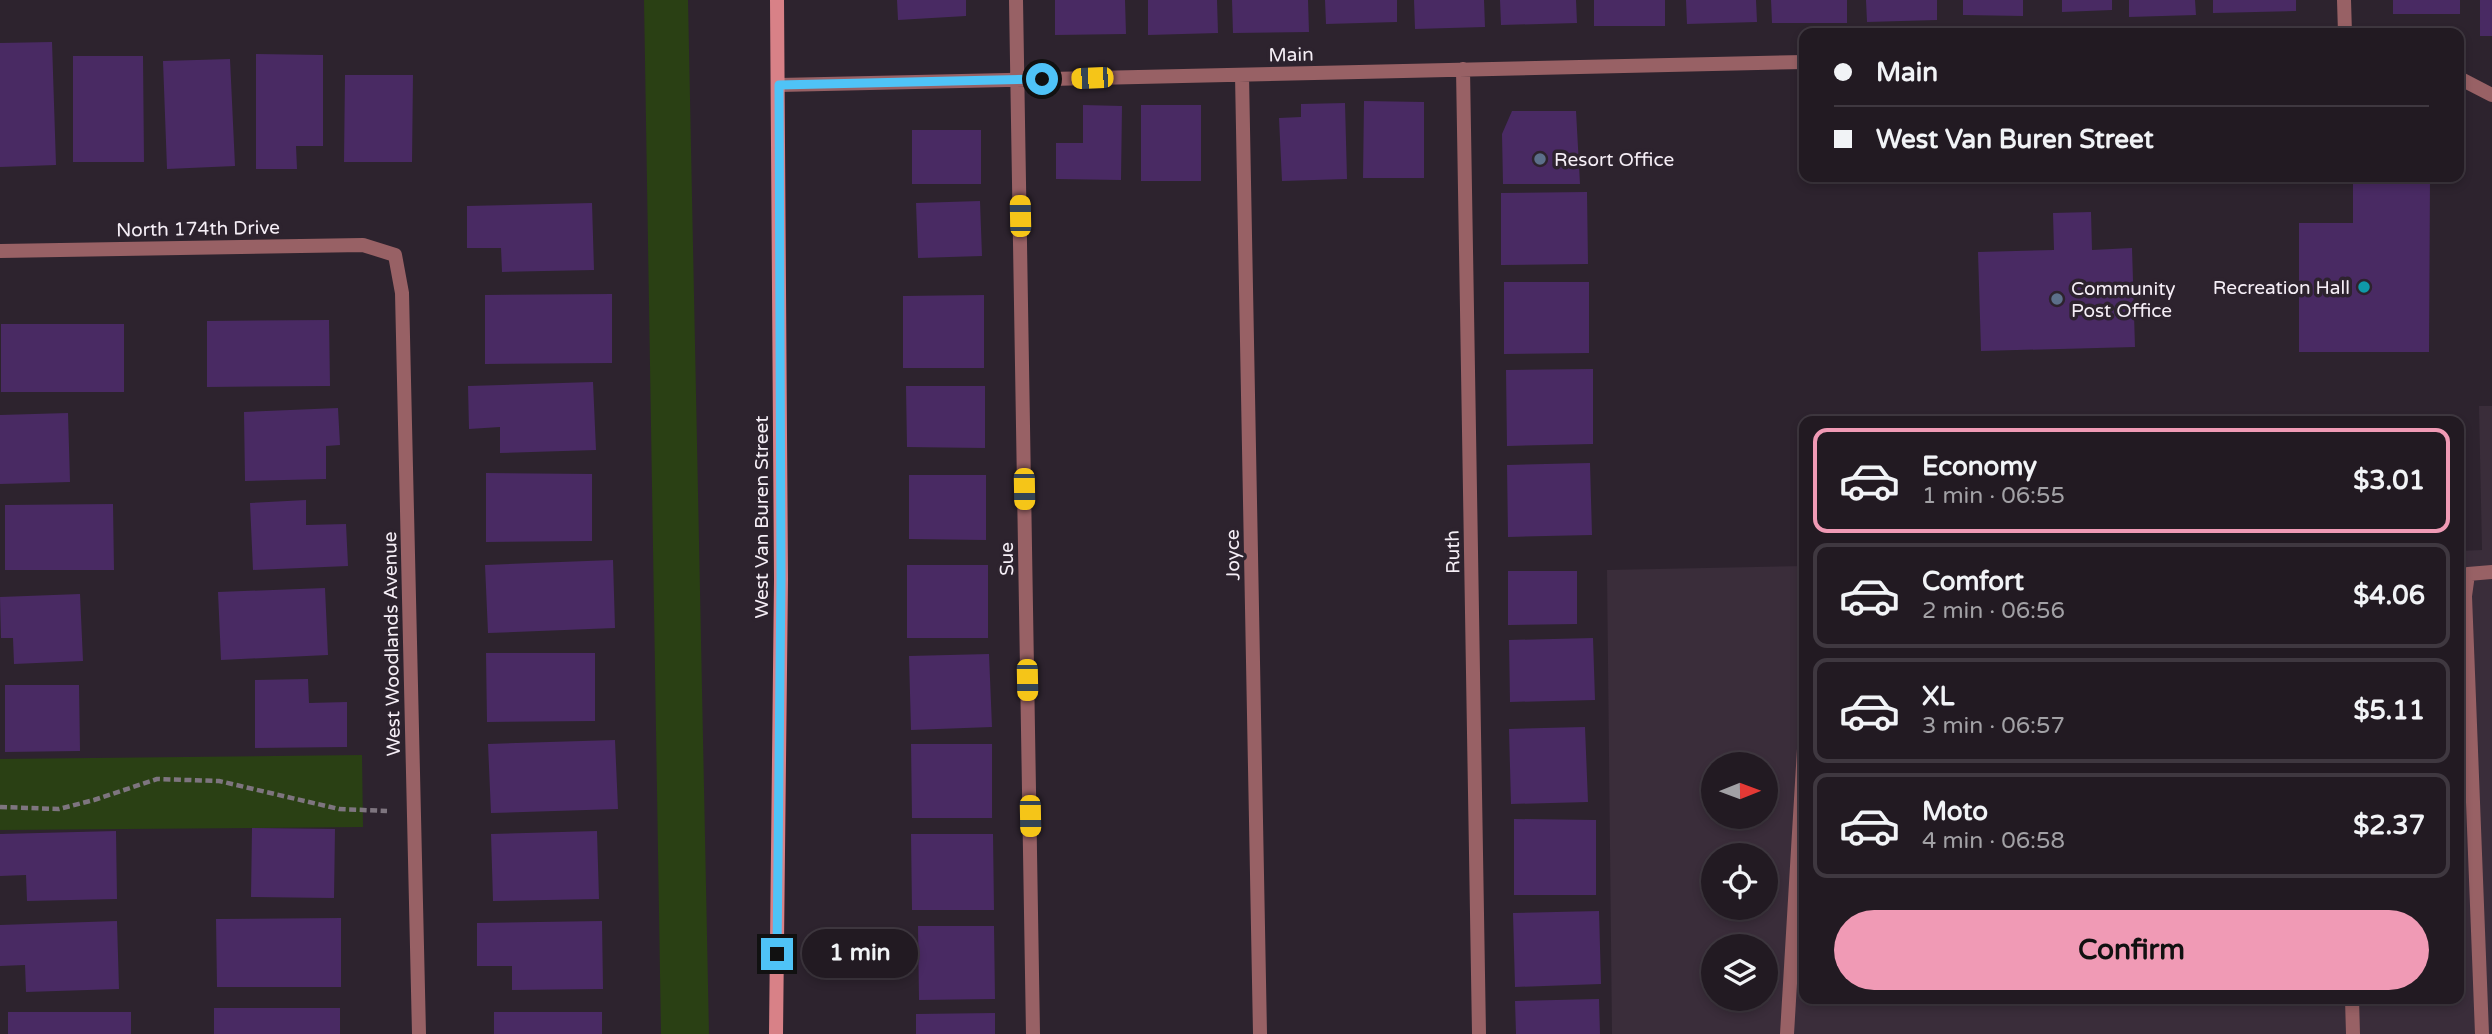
<!DOCTYPE html>
<meta charset="utf-8">
<style>
:root{--surface:#221a22;--page:#2a232a;--text:#f1f3f6;--muted:#a2a1a5;--line:#3f3840;--accent:#f09ab5}
body{margin:0;font-family:"Varela Round",sans-serif;background:var(--page);color:var(--text);height:100vh;display:flex;flex-direction:column;font-size:26px;white-space:nowrap}
*{box-sizing:border-box;margin:0}
p{font-size:23px;color:var(--muted)}
.icon{flex:none;width:38px;height:38px;fill:none;stroke:currentColor;stroke-width:2;stroke-linecap:round;stroke-linejoin:round}
.map{position:relative;flex:1;overflow:hidden}
.side{position:absolute;left:1799px;top:416px;width:665px;height:588px;display:flex;flex-direction:column;background:var(--surface);border-radius:14px;box-shadow:0 4px 10px #0003,0 0 0 2px var(--line)}
.side>*{flex:none}
.banner{position:absolute;left:1799px;top:28px;width:665px;height:154px;border-radius:14px;box-shadow:0 4px 10px #0003,0 0 0 2px var(--line);display:grid;align-content:center;height:154px;padding:0 35px;background:var(--surface)}
.needle{width:46px;rotate:89deg}
.buttons{position:absolute;left:1701px;top:752px;display:grid;gap:14px}
.buttons a{display:grid;place-items:center;width:77px;height:77px;border-radius:50%;background:var(--surface);box-shadow:0 4px 10px #0003,0 0 0 2px var(--line);font-size:35px}
.end{position:absolute;width:32px;height:32px;margin:-16px;border:9px solid #4fc3f7;background:#111;box-shadow:0 0 0 4px #111}
.from{border-radius:50%}
.bubble{position:absolute;height:49px;border-radius:24px;background:var(--surface);box-shadow:0 4px 10px #0003,0 0 0 2px var(--line);font-size:23px;font-weight:800;line-height:49px;text-align:center}
.car{position:absolute;width:21px;height:42px;margin:-21px -10px;border-radius:9px;box-shadow:0 0 5px 2px #0007;background:linear-gradient(#f5c518 24%,#345 0 40%,#f5c518 0 76%,#345 0 86%,#f5c518 0)}
.banner b{display:flex;align-items:center;gap:24px;height:66px;font-size:26px}
.banner b+b{border-top:2px solid var(--line)}
.banner i{width:18px;height:18px;background:var(--text)}
ul{padding:12px 0 0;list-style:none}
li{display:flex;align-items:center;gap:21px;height:105px;margin:0 14px 10px;padding:0 21px;border:4px solid var(--line);border-radius:14px}
li div{flex:1}
li b{display:block;font-size:26px}
li em{font-style:normal;font-weight:800}
li.on{border-color:var(--accent)}
li>.icon{width:63px;height:63px;stroke-width:1.5}
.cta{display:flex;gap:14px;margin-top:auto;padding:14px 35px}
.cta a{flex:1;height:80px;border-radius:42px;background:var(--accent);color:#111;font-size:28px;font-weight:800;line-height:80px;text-align:center}
.map>svg:first-child{display:block}
</style>
<div class="map">
<svg width="2492" height="1034" viewBox="0 0 2492 1034">
<rect width="100%" height="100%" fill="#2d232e"/>
<path fill="#3a2d3a" fill-rule="evenodd" d="M2479,406H2492V1034H1612L1607,570L1804,566V999H2459V551L2482,550ZM1713,765H1766V817H1713ZM1713,856H1766V908H1713ZM1713,947H1766V999H1713Z"/>
<path fill="#2a4014" d="M644,0H688L709,1034H661Z
M362,755L363,827L0,830V759Z"/>
<path fill="#492a63" d="M897,0H966V16L898,20Z
M1055,0H1125L1126,34L1055,35Z
M1148,0H1217L1218,33L1148,35Z
M1232,0H1308L1309,32L1233,33Z
M1325,0H1397V22L1326,24Z
M1414,0H1484L1485,27L1415,29Z
M1500,0H1576L1577,23L1501,25Z
M1594,0H1665V26H1594Z
M1686,0H1756L1757,22L1687,24Z
M1771,0H1847V23H1772Z
M1866,0H1937V20L1867,22Z
M1963,0H2023V16L1963,15Z
M2062,0H2112V10L2062,12Z
M2129,0H2195L2196,15L2129,17Z
M2213,0H2296V11L2213,13Z
M2393,0H2460V14H2393Z
M2480,0H2492V36H2480Z
M52,42L56,165L0,167V43Z
M256,54L323,55V146H296L297,169H256Z
M73,56H143L144,162H73Z
M230,59L235,166L167,169L163,61Z
M345,75H413L412,162H344Z
M1364,101L1424,102V178H1363Z
M1345,103L1347,179L1282,181L1279,118L1301,117V104Z
M1083,105L1122,106L1121,180L1056,179V143H1083Z
M1141,105H1201V181H1141Z
M1512,111H1576L1580,184H1503L1502,134Z
M912,130H981V184H912Z
M2353,177H2430L2429,352H2299V223H2353Z
M1587,192L1588,264L1501,265V193Z
M980,201L982,256L918,258L916,203Z
M592,203L594,270L502,272L501,248H467V206Z
M2091,212L2092,250L2132,248L2135,347L1981,351L1978,252L2054,250L2053,213Z
M1504,282H1589V353L1504,354Z
M612,294V363L485,364V295Z
M984,295V368H903V296Z
M329,320L330,386L207,387V321Z
M1,324H124V392H1Z
M1593,369V444L1507,446L1506,370Z
M593,382L596,450L500,453V427L469,429L468,386Z
M906,386H985V448L907,447Z
M338,408L340,445L326,446V479L245,481L244,412Z
M68,413L70,482L0,484V415Z
M1590,463L1592,535L1508,537L1507,465Z
M486,473L592,474V541L486,542Z
M909,475H986V540L909,539Z
M306,500V525L346,524L348,566L253,570L250,503Z
M113,504L114,570H5V505Z
M613,560L615,628L488,633L485,565Z
M907,565H988V638H907Z
M1508,571H1577V624L1508,625Z
M325,588L328,655L221,660L218,592Z
M80,594L83,661L14,664L13,638H1L0,597Z
M1593,638L1595,700L1510,702L1509,640Z
M486,653H595V721L487,722Z
M989,654L992,727L911,730L909,656Z
M308,679L309,703L347,702V747L255,748V680Z
M5,685H79L80,751L5,752Z
M1585,727L1588,802L1511,804L1509,729Z
M615,740L618,809L491,813L488,744Z
M911,744H992V818H912Z
M1514,819L1596,820V895H1514Z
M252,828L335,829L334,898L251,897Z
M116,831L117,899L27,901L26,875L0,876V834Z
M597,831L599,899L493,901L491,834Z
M911,834H993L994,910H912Z
M1599,911L1601,984L1515,987L1513,913Z
M341,918V987H217L216,919Z
M117,921L119,989L26,992L25,965L0,966V925Z
M602,921L603,989L512,990V966H477V923Z
M918,926H994L995,999L919,1000Z
M1599,999L1600,1034H1516L1515,1001Z
M214,1008H340V1034H214Z
M8,1012H131V1034H8Z
M494,1012H602V1034H494Z
M995,1013V1034H916V1014Z"/>
<g fill="none" stroke-linecap="round" stroke-linejoin="round">
<path stroke="#7e757f" stroke-width="4.5" stroke-dasharray="7 3.5" stroke-linecap="butt" d="M0,807L59,809L94,800L157,779L219,781L339,809L387,811"/>
<path stroke="#986165" stroke-width="14" d="M2352,999L2353,1034
M1787,1034L1804,749
M2482,1034L2465,596L2468,574L2492,572"/>
<path stroke="#986165" stroke-width="14" d="M1016,0L1033,1034
M2344,0L2345,33
M1463,69L1479,1034
M1242,75L1260,1034
M2459,78L2492,95
M779,85L1804,62
M0,251L363,245L395,255L402,293L419,1034"/>
<path stroke="#d88187" stroke-width="14" d="M776,1034L781,579L777,0"/>
</g>
<g fill="none" stroke-linecap="round" stroke-linejoin="round">
<path stroke="#4fc3f7" stroke-width="9" d="M777,954L781,579L779,85L1042,79"/>
</g>
<g fill="#5c6f8a" stroke="#2d232e" stroke-width="2.5">
<circle cx="1540" cy="159" r="7"/>
<circle cx="2057" cy="299" r="7"/>
</g>
<circle fill="#0f9aa8" stroke="#2d232e" stroke-width="2.5" cx="2364" cy="287" r="7"/>
<g text-anchor="middle" stroke-width="7" stroke-linejoin="round" paint-order="stroke">
<g font-size="19" fill="#f5eef6" stroke="#2d232e">
<text transform="translate(1291 54) rotate(-1)" y="7">Main</text>
<text transform="translate(198 228) rotate(-1)" y="7">North 174th Drive</text>
<text transform="translate(761 517) rotate(-90)" y="7">West Van Buren Street</text>
<text transform="translate(1452 552) rotate(-91)" y="7">Ruth</text>
<text transform="translate(1232 555) rotate(-91)" y="7">Joyce</text>
<text transform="translate(1006 559) rotate(-91)" y="7">Sue</text>
<text transform="translate(391 644) rotate(-91)" y="7">West Woodlands Avenue</text>
</g>
<g font-size="19" fill="#f5eef6" stroke="#2d232e" text-anchor="start">
<text x="1554" y="166">Resort Office</text>
<text x="2350" y="294" text-anchor="end">Recreation Hall</text>
<text x="2071" y="295">Community<tspan x="2071" dy="22">Post Office</tspan></text>
</g>
</g>
</svg>
<div class="buttons">
<a><svg class="needle" viewBox="-14 -14 28 28"><path d="M0-13l5 13h-10z" fill="#e53935"/><path d="M0 13l5-13h-10z" fill="#a2a1a5"/></svg></a>
<a><svg class="icon" aria-label="locate" viewBox="0 0 24 24"><circle cx="12" cy="12" r="6"/><path d="M12 2v4M12 18v4M2 12h4M18 12h4"/></svg></a>
<a><svg class="icon" aria-label="layers" viewBox="0 0 24 24"><path d="M12 4l9 5-9 5-9-5zM3 14l9 5 9-5"/></svg></a>
</div>
<i class="end from" style="left:1042px;top:79px"></i>
<i class="end" style="left:777px;top:954px"></i>
<div class="bubble" style="left:802px;top:929px;width:116px">1 min</div>
<i class="car" style="left:1092px;top:78px;rotate:268deg"></i>
<i class="car" style="left:1020px;top:216px;rotate:359deg"></i>
<i class="car" style="left:1024px;top:489px;rotate:179deg"></i>
<i class="car" style="left:1027px;top:680px;rotate:179deg"></i>
<i class="car" style="left:1030px;top:816px;rotate:179deg"></i>
<div class="banner">
<b><i class="from"></i>Main</b>
<b><i></i>West Van Buren Street</b>
</div>
<section class="side">
<ul>
<li class="on"><svg class="icon" aria-label="car" viewBox="0 0 24 24"><path d="M5 17H2v-5l4-1 3-4h7l3 4 3 1v5h-3M9 17h6M6 11h13"/><circle cx="7" cy="17" r="2"/><circle cx="17" cy="17" r="2"/></svg><div><b>Economy</b><p>1 min · 06:55</p></div><em>$3.01</em></li>
<li><svg class="icon" aria-label="car" viewBox="0 0 24 24"><path d="M5 17H2v-5l4-1 3-4h7l3 4 3 1v5h-3M9 17h6M6 11h13"/><circle cx="7" cy="17" r="2"/><circle cx="17" cy="17" r="2"/></svg><div><b>Comfort</b><p>2 min · 06:56</p></div><em>$4.06</em></li>
<li><svg class="icon" aria-label="car" viewBox="0 0 24 24"><path d="M5 17H2v-5l4-1 3-4h7l3 4 3 1v5h-3M9 17h6M6 11h13"/><circle cx="7" cy="17" r="2"/><circle cx="17" cy="17" r="2"/></svg><div><b>XL</b><p>3 min · 06:57</p></div><em>$5.11</em></li>
<li><svg class="icon" aria-label="car" viewBox="0 0 24 24"><path d="M5 17H2v-5l4-1 3-4h7l3 4 3 1v5h-3M9 17h6M6 11h13"/><circle cx="7" cy="17" r="2"/><circle cx="17" cy="17" r="2"/></svg><div><b>Moto</b><p>4 min · 06:58</p></div><em>$2.37</em></li>
</ul>
<div class="cta"><a>Confirm</a></div>
</section>
</div>
